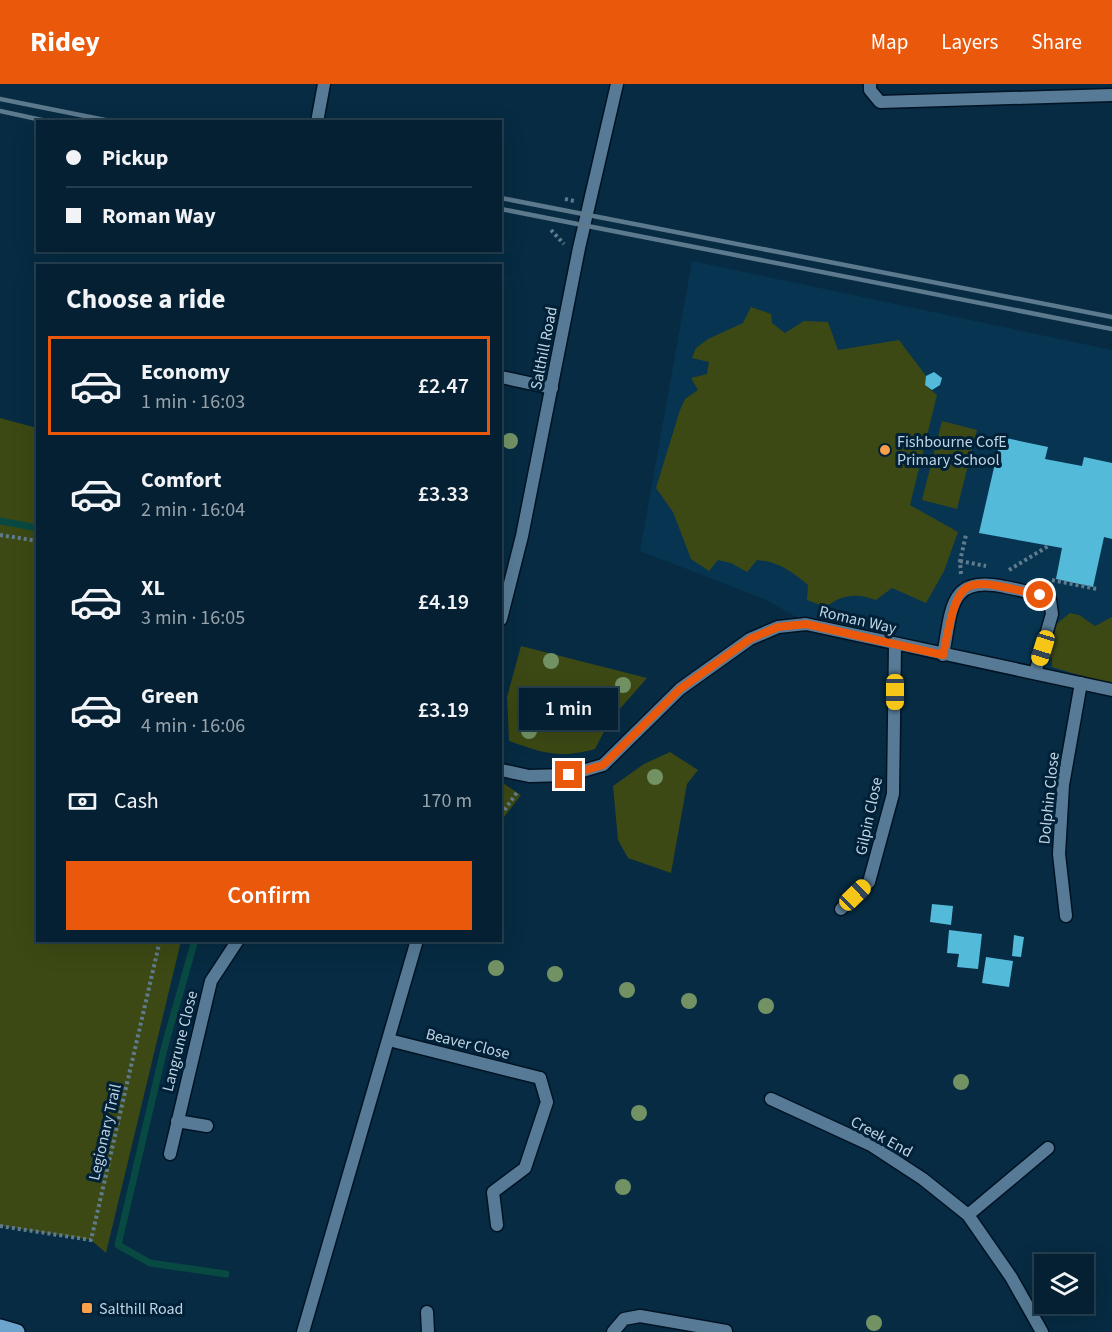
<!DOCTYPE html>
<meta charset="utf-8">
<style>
:root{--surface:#042032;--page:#0d283a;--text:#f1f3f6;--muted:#97a3ac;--line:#253e4d;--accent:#ea580c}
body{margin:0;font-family:"Source Sans 3",sans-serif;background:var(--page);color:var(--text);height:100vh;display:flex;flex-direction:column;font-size:22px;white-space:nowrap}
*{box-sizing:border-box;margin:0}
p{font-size:20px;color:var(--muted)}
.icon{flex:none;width:33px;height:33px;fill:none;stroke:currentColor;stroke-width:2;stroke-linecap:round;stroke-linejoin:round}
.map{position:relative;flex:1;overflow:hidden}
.side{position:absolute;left:36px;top:180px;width:466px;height:678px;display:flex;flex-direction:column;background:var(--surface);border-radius:0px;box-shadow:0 6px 24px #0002,0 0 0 2px var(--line)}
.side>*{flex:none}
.top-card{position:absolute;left:36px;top:36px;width:466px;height:132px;border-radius:0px;box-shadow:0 6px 24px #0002,0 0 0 2px var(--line);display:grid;align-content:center;height:132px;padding:0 30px;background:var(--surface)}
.tools{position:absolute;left:1034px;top:1170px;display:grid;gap:12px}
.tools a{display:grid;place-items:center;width:60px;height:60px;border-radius:0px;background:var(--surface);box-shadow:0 6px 24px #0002,0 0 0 2px var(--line);font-size:30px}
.end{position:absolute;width:27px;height:27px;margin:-14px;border:8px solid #ea580c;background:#fff;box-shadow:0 0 0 3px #fff}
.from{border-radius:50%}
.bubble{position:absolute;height:42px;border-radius:0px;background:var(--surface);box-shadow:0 6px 24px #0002,0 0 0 2px var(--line);font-size:20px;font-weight:600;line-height:42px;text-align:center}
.car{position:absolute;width:18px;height:36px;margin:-18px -9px;border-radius:8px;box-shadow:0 0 4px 2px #0007;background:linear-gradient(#f5c518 24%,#345 0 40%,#f5c518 0 76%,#345 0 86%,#f5c518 0)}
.top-card b{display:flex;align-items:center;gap:21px;height:57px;font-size:22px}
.top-card b+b{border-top:2px solid var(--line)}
.top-card i{width:15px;height:15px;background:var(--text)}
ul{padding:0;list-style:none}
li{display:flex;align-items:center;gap:18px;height:99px;margin:0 12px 9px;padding:0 18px;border:3px solid transparent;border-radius:0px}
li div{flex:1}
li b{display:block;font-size:22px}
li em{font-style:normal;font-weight:600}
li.current{border-color:var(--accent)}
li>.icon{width:54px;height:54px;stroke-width:1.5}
h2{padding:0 30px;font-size:27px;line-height:72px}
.pay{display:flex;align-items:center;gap:15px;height:66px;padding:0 30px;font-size:22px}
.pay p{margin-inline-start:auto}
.cta{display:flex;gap:12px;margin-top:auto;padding:12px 30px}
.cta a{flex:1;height:69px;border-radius:0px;background:var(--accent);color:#fff;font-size:24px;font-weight:600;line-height:69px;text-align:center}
header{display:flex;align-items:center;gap:36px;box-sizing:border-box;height:84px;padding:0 30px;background:var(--accent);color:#fff}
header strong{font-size:28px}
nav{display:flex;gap:33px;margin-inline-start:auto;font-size:21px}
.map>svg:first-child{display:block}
</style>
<header>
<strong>Ridey</strong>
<nav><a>Map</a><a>Layers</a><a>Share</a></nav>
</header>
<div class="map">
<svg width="1112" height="1248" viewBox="0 0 1112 1248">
<rect width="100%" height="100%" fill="#062b42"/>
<path fill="#073551" d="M692,177L1112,266V606L811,541L764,515L640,467Z"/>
<path fill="#3c4914" d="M751,223L771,230L772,239L785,249L804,237L828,238L838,266L899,256L926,292L925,301L937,311L910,421L958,448L944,487L926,519L892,504L876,516C856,509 842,510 826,523L807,516L808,501C791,487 779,478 757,476L747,488L731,479L718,476L709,487L691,475L673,428L656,404L680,326L685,315L698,306L691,294L707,290L709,278L692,274L696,264L708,255L743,239Z
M0,334L37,344L38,856L181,857L106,1169L91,1156L0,1142Z
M942,337L977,346L957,425L922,416Z
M1070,529L1079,531L1095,542L1112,533V601L1052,583V574L1036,563L1055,541Z
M521,562L647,594L610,636L595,665C559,675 543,669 509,657L507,613Z
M670,668L698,686L687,700L671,789L628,774L618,756L613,702L644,680Z
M501,698L521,711L501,737Z"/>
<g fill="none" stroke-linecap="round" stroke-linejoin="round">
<path stroke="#084a42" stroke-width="7" d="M0,437L38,444
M195,856L165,961L118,1161L150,1179L226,1190"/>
</g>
<path fill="#54bada" d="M934,288L942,294L940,301L932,306L925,301L926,292Z
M1001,353L1048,363L1045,375L1082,382L1084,373L1112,379V455L1104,453L1093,503L1056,495L1062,464L979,449Z
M932,820L953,822L951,841L930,838Z
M949,846L982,850L978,885L957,883L959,870L947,869Z
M1014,851L1024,853L1021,873L1012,872Z
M986,873L1013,877L1009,903L982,899Z"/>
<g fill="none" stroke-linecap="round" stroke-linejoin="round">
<defs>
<path id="service" d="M943,571C952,526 948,490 1005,503C1021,506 1036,509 1050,516L1052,530L1035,589
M497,1141L493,1108L525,1084L547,1018L540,994
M427,1228L428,1248"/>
<path id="minor" d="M870,0V6L880,18L1112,11
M317,38L324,0
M501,293L552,304
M501,686L529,692L569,691L603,681L680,605L750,555L778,543L806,540L1112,606
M841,825L869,798L893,710L895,561
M1066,832L1059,770L1063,701L1081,599
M389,956L540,994
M771,1015L871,1061L923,1095L968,1131L1011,1193L1042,1248
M177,1037L207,1042
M170,1070L211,897L238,856
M968,1131L1048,1064
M613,1248L624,1235L640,1232L726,1247"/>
<path id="tertiary" d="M501,535L522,452L579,164L617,0
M303,1248L417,856"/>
<path id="primary" d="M0,1243L17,1248"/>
</defs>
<use href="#service" stroke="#001324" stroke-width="15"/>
<use href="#minor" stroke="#001324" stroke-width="15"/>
<use href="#tertiary" stroke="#001324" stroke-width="15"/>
<use href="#primary" stroke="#001324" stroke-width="18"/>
<path stroke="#5f7b8e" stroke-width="4" stroke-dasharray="3 3" stroke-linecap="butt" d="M565,115L574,117
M551,146L564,160
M0,451L38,457
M960,477L986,482
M1009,486L1050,461
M961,490L960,477L966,451
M1052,496L1097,505
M501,731L518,707
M0,1142L91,1156L160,856"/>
<use href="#service" stroke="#577b96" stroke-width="12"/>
<use href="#minor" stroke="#577b96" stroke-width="12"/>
<use href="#tertiary" stroke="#577b96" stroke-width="12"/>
<use href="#primary" stroke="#6da4ce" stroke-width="15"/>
<path stroke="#5d798d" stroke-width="4.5" d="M0,15L115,38
M0,27L51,38
M501,114L1112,233
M501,125L1112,245"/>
</g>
<g fill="#729264">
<circle cx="510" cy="357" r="8"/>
<circle cx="551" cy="577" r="8"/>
<circle cx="623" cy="601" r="8"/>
<circle cx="567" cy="610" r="8"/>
<circle cx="529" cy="647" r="8"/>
<circle cx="655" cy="693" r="8"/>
<circle cx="496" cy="884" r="8"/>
<circle cx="555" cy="890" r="8"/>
<circle cx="627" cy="906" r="8"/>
<circle cx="689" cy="917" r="8"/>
<circle cx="766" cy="922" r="8"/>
<circle cx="961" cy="998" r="8"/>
<circle cx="639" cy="1029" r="8"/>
<circle cx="623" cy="1103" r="8"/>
<circle cx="874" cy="1239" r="8"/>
</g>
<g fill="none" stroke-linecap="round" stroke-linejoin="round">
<path stroke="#ea580c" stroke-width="8" d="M569,691L603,681L680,605L750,555L778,543L806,540L943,571C960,487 960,493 1040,511"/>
</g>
<g fill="#f8a04b" stroke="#002138" stroke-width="2">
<circle cx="885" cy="366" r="6"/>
<rect x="81" y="1218" width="12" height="12" rx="3"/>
</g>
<g text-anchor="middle" stroke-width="6" stroke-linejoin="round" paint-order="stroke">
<g font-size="16" fill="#c1d4e3" stroke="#002138">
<text transform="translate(543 264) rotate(-79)" y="6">Salthill Road</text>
<text transform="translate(858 535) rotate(13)" y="6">Roman Way</text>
<text transform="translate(1048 714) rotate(-84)" y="6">Dolphin Close</text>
<text transform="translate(868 732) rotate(-78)" y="6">Gilpin Close</text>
<text transform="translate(179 957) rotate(-76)" y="6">Langrune Close</text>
<text transform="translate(468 959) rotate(14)" y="6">Beaver Close</text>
<text transform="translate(104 1048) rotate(-77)" y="6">Legionary Trail</text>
<text transform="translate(882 1052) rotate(29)" y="6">Creek End</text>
</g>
<g font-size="16" fill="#c1d4e3" stroke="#002138" text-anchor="start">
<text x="897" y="363">Fishbourne CofE<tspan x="897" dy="18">Primary School</tspan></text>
<text x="99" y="1230">Salthill Road</text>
</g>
</g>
</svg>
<div class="tools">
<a><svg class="icon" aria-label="layers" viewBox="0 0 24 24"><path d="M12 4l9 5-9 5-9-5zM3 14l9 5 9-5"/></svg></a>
</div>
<i class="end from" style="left:1040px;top:511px"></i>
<i class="end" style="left:569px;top:691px"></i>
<div class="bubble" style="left:519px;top:604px;width:99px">1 min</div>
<i class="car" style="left:1043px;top:564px;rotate:197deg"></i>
<i class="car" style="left:895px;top:608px;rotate:180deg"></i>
<i class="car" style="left:855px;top:811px;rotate:46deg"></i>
<div class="top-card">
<b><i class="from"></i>Pickup</b>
<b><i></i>Roman Way</b>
</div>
<section class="side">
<h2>Choose a ride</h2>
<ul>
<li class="current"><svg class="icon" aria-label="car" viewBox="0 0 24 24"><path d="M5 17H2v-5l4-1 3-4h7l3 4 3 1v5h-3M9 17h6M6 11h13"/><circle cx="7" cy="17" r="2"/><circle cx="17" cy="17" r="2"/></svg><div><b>Economy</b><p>1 min · 16:03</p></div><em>£2.47</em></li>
<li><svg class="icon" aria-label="car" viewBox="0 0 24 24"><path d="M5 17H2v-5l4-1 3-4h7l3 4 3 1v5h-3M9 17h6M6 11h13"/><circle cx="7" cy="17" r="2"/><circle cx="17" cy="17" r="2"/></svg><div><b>Comfort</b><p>2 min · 16:04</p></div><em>£3.33</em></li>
<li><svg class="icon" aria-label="car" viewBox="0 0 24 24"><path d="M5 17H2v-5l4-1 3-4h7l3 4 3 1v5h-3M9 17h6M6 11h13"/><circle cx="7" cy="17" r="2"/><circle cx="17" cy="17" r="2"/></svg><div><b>XL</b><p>3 min · 16:05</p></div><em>£4.19</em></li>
<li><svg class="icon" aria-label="car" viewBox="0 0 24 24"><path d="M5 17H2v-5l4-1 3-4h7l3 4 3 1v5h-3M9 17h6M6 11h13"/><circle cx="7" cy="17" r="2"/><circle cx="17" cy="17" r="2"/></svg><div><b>Green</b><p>4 min · 16:06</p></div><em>£3.19</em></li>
</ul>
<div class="pay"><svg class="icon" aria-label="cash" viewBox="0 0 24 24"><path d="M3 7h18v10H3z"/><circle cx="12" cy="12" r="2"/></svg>Cash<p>170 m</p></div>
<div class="cta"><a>Confirm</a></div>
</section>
</div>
